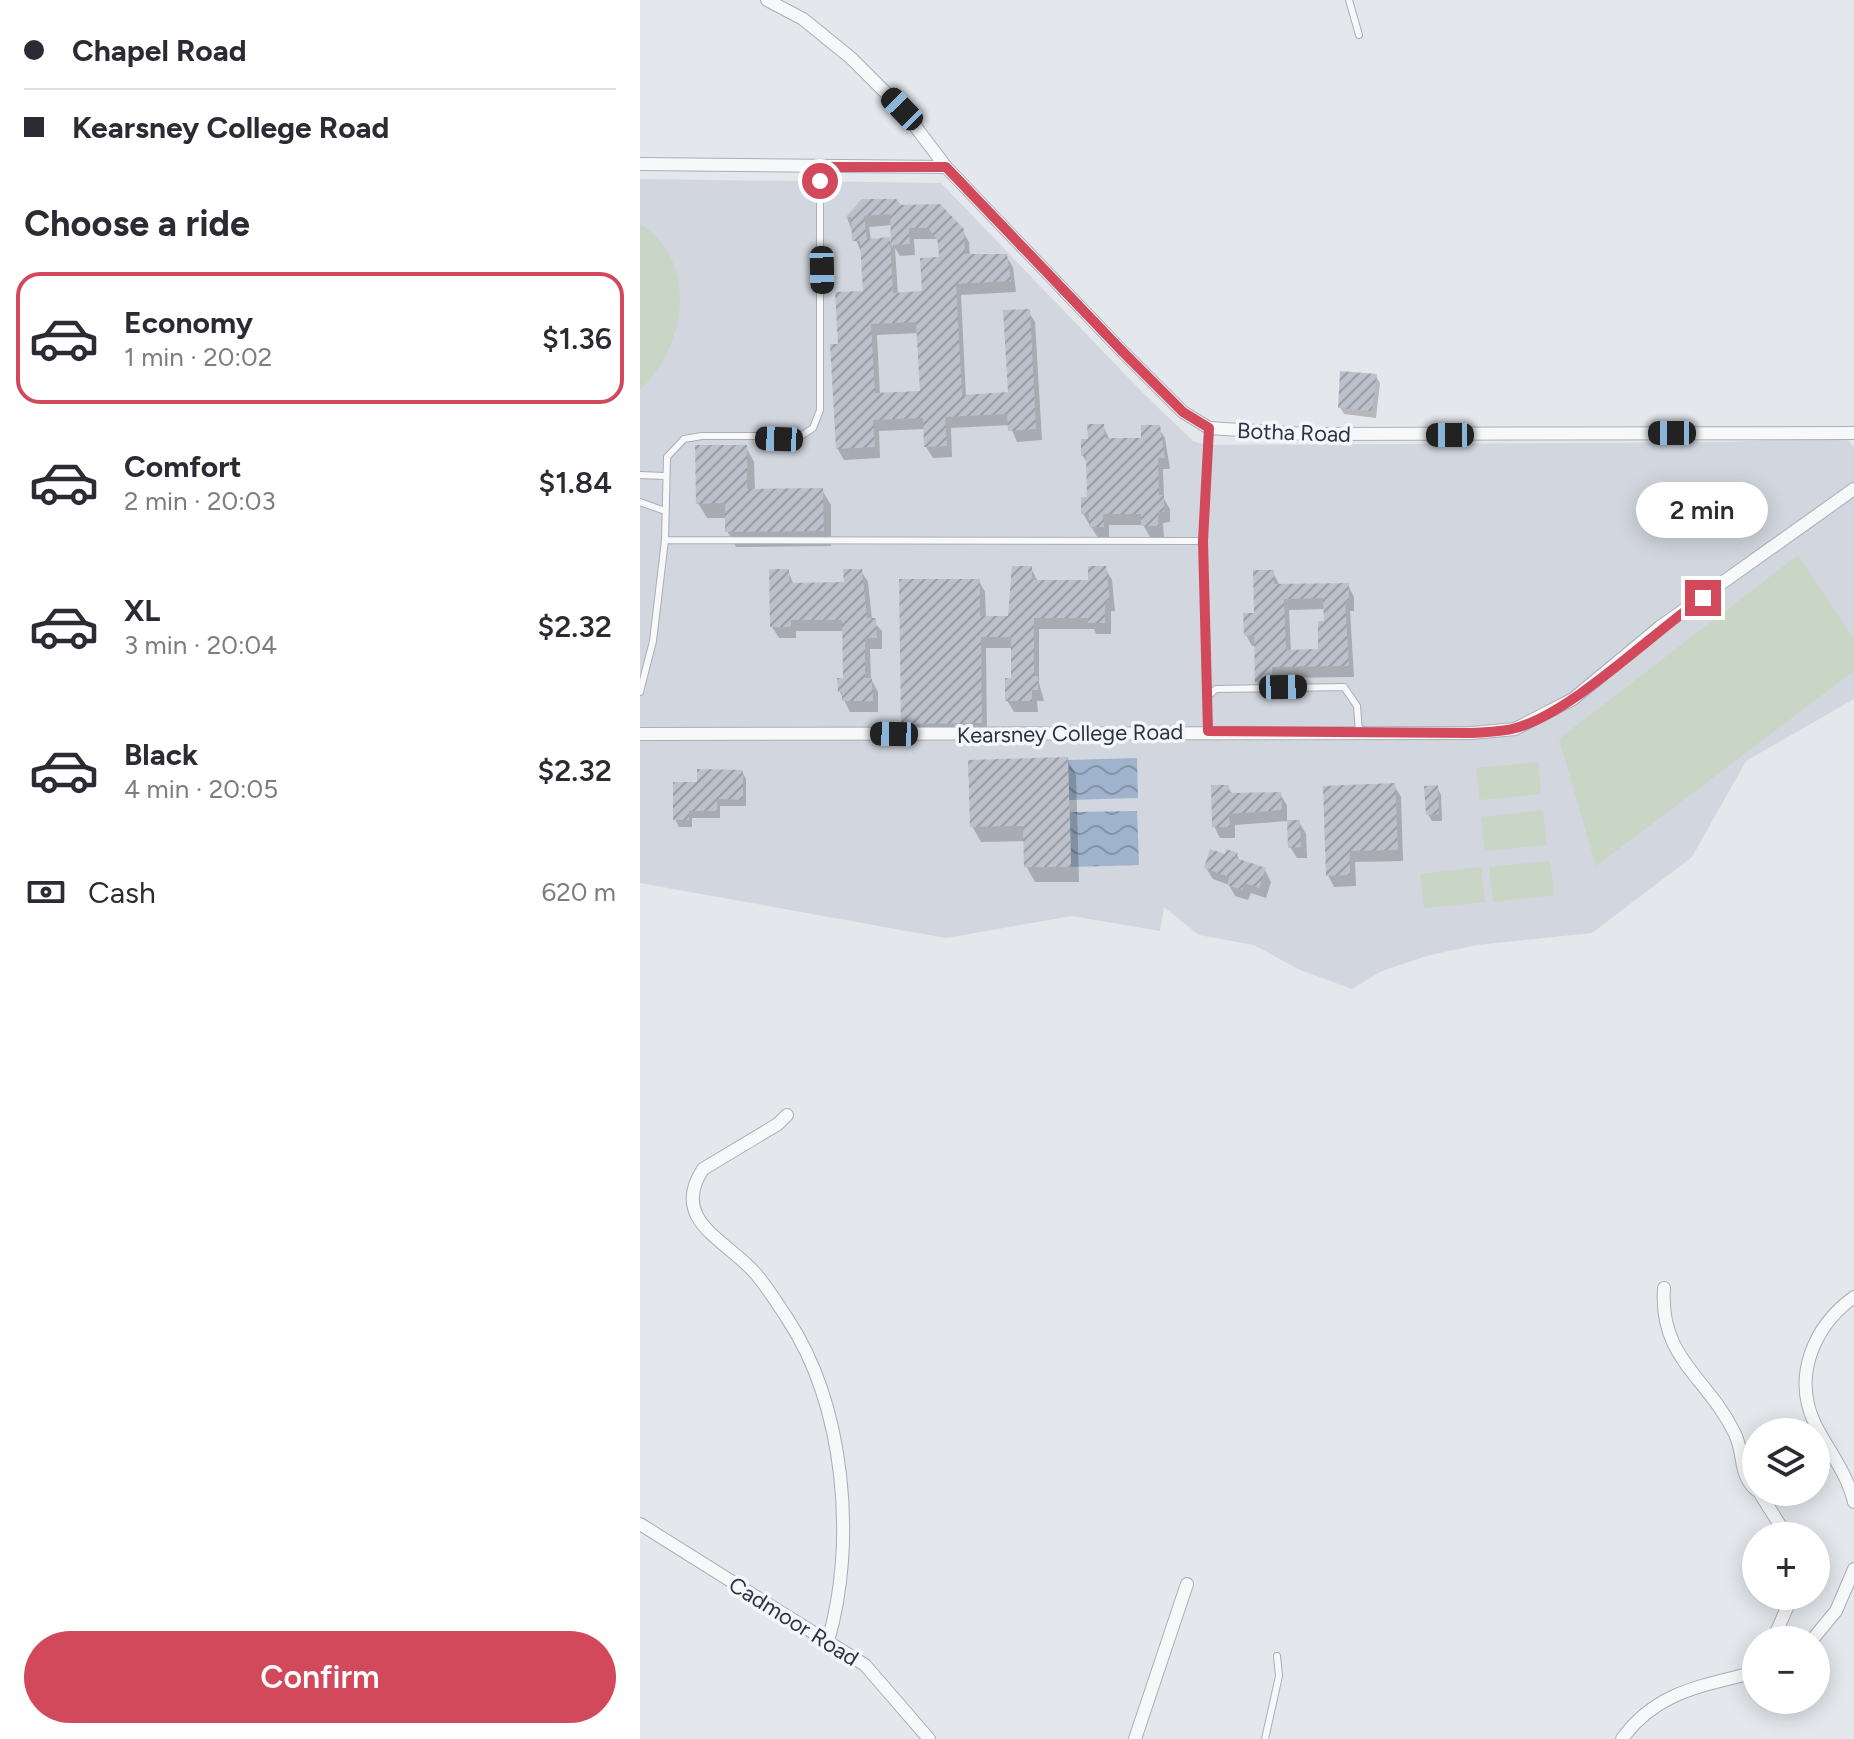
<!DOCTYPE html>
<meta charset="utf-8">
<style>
:root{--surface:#fff;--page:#f7f7f7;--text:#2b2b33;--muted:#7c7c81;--line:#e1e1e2;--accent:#d1495b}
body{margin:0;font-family:Figtree,sans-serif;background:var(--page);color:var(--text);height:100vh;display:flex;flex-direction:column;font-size:30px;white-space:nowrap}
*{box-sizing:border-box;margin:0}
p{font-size:26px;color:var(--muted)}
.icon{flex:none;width:44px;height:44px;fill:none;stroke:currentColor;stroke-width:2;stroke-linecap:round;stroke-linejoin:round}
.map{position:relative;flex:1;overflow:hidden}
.side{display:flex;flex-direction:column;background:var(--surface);width:640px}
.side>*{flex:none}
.guide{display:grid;align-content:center;height:176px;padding:0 24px;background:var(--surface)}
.controls{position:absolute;left:1102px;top:1418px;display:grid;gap:16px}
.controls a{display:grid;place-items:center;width:88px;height:88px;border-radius:50%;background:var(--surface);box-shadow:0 4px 20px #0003;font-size:40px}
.end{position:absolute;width:36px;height:36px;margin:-18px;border:10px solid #d1495b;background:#fff;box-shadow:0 0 0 4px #fff}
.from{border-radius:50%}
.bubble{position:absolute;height:56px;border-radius:28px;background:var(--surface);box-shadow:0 4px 20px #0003;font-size:26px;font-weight:600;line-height:56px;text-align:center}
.car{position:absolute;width:24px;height:48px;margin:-24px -12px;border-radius:10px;box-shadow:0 0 6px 2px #0007;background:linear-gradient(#222 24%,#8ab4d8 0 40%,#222 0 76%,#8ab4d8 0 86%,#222 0)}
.guide b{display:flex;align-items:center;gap:28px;height:76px;font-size:30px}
.guide b+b{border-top:2px solid var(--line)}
.guide i{width:20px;height:20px;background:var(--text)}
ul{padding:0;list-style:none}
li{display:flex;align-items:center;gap:24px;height:132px;margin:0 16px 12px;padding:0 8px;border:4px solid transparent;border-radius:24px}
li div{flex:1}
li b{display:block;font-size:30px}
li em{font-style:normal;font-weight:600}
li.active{border-color:var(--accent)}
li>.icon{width:72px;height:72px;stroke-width:1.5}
h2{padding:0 24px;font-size:36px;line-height:96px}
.pay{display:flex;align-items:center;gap:20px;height:88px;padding:0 24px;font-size:30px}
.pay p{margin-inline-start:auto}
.action{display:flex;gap:16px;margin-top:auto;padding:16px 24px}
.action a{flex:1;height:92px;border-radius:48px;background:var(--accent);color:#fff;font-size:32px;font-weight:600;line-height:92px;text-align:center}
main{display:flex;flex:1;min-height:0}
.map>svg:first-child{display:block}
</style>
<main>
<section class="side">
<div class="guide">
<b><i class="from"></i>Chapel Road</b>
<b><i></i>Kearsney College Road</b>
</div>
<h2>Choose a ride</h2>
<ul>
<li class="active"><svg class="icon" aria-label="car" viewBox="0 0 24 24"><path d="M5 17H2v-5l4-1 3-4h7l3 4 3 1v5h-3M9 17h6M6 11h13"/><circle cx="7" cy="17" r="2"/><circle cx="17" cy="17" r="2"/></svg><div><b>Economy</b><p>1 min · 20:02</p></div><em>$1.36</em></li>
<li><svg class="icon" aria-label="car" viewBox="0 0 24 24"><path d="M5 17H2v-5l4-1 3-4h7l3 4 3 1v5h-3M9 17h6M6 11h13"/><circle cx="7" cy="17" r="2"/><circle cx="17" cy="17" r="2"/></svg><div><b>Comfort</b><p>2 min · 20:03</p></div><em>$1.84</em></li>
<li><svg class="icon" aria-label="car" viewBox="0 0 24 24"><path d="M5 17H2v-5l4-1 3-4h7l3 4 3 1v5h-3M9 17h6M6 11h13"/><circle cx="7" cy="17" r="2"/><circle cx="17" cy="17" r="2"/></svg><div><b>XL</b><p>3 min · 20:04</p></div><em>$2.32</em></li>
<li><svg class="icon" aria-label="car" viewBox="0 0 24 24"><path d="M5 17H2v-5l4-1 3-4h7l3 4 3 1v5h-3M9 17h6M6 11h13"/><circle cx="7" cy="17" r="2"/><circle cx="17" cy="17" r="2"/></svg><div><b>Black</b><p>4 min · 20:05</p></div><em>$2.32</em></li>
</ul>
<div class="pay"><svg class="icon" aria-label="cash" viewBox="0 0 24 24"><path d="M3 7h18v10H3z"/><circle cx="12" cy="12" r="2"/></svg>Cash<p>620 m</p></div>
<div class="action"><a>Confirm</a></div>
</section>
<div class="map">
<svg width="1214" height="1739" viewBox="0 0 1214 1739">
<defs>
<pattern id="water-waves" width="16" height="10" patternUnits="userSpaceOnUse" patternTransform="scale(2)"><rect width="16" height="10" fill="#9fb4cc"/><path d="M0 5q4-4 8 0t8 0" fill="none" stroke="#8293a7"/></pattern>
<pattern id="building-hatch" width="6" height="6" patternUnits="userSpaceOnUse" patternTransform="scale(2)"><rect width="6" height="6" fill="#bbc0ca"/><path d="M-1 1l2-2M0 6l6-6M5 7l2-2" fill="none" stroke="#989da6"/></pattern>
</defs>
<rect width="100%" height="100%" fill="#e4e7ec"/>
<path fill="#d2d6de" d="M0,179L301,183L501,391L553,441L566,445L1085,442L1206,437L1214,448V699L1106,761L1052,857L952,933L837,945L790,955L742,971L712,989L658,969L614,945L559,935L524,907L520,931L432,916L306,938L0,883Z"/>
<path fill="#c9d6c5" d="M0,224C60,261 46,347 0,390Z
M1158,555L1214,639V671L956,866L919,739Z
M898,762L901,794L840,800L836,768Z
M903,810L907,845L845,851L841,817Z
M910,861L914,895L853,902L849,867Z
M841,867L845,902L784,908L780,874Z"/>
<path fill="url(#water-waves)" d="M497,758L498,798L429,800L428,760Z
M497,811L499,865L431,867L430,812Z"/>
<path fill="#0003" fill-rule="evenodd" d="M222,201L260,207L322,230L329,242L330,256H366L373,267L376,292L321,295L326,397L370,394L388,311L395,322L402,440L377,442L370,425L311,428L312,457L293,458L286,447L285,429L239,431L240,458L204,460L197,448L200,346L225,293L221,252L207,218ZM252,225L253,247L249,239L231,241L229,227ZM274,239H297L301,259L284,293L258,295L255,248L260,256L275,255ZM279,333L282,393L240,395L237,335Z
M736,376L740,383L736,418L704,414L700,407Z
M463,426L470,440H503L518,427L525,438L530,469H523L524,499L530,509V522L523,523L524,537H510L503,525H469V538H458L443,514L449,499L448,464L443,456L450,441Z
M106,447L114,462L115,491L182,490L191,505V546L96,547L87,531V518H67L58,503Z
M391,568L398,582H450L465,568L472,580L475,611H471V634H456L454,629H399V683L404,701H397L398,712H374L367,700L373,680V648H346L347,734L269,735L263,723L339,581L345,592L346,618H370Z
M148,571L154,585L206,584L221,571L228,582L232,620L242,631V649H230L231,679L238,692V712H210L200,692L205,680L204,631H156V638H139L132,627Z
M633,572L640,586L708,585L714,597V611H710L714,677L638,678V692H624L617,681V646H612L606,635ZM686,609L681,651L651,652L649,610Z
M427,759L436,775L439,882H395L386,866L385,841L341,842L332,826Z
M102,772L106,779V806H80V818H52V827H39L35,819Z
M754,785L761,797L763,861L715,862L716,886L694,887L688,875Z
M588,787L593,795L640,794L647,805V821L595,825V838H580L574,826Z
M797,787L801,795L802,821H792L788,814Z
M659,822L666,834L667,858H657L650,847Z
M597,855L600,861L625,870L631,882L626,898L611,893L608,900L595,896L589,885L573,879L566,868Z"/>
<path fill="url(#building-hatch)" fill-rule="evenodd" d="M222,199H256L261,205L300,204L324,229L325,254H367L371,281L316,284L322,395L368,392L363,310L390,309L396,429L368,431L367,414L305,417L307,446L284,447L283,418L233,420L235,447L196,449L190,344H198L195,292L223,291L220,241H212L211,217L205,218ZM250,214L251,245L270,244L269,228H288L298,241L299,257L280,258L282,291L253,293L250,237L227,239L224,216ZM276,322L280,391L235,393L231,324Z
M700,371L737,374L732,411L698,408Z
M447,424H464L465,438H501V425H520L525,458H518L519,495H524V512H518V526H501V514H463L464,527H449V514H441V497H447L446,456H441V439H448Z
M55,445H107V489L183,488L184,531L85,532V503L56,504Z
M372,566H392V580H448V566H466L470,600H465V623H448V618H394V676H398V690H392V701H365V678H371V637H341L342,723L261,724L259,579H340V616H368Z
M129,569H149V583L204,582L203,569H222L227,618H236L237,638H225V678H232L233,701H202V692H198L197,678H203L202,620H151V627H130Z
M613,570H634V584L709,583V600H705L709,666L632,667L633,681L615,682L614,635L604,636L603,613H614ZM683,598L684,621H678V649L646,650L644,599Z
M428,757L431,867H384L383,826L330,827L328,760Z
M57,769L103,770V800L77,799V811H49V820H33V782H57Z
M755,783L758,850L710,851V875L686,876L683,786Z
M571,785H589V793L641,792L642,810L589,814L590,827H572Z
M798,785L799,814L786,815L784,786Z
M647,820H660L661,847L648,848Z
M570,849L585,854L586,849L598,853L596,858L626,868L619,888L604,883L602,890L587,885L589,877L564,868Z"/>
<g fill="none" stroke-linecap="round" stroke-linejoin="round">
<defs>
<path id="service" d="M709,0L719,35
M0,475L24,476
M0,502L25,511
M25,540L563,541
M0,692L13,641L25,540L27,457L44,439L62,436H161L173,428L180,410V167
M568,696L576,689L704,687L717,706L719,732
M568,731L563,541L569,428
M625,1739L639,1676L637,1656"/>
<path id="minor" d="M127,0L163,19L211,58L262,109L306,167L483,352L543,412L569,428L666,434L1214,433
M0,164L306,167
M0,734L832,733L875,729L933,699L1020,627L1214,489
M147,1115L138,1124L63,1169C29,1221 87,1240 116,1274C127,1287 137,1303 147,1318C205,1406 217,1542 188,1641
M1024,1288C1019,1359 1068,1377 1095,1434C1105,1455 1098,1473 1116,1490
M1214,1297C1174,1326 1152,1376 1175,1424C1188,1450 1207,1473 1214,1502
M1119,1492L1147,1536
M0,1524L225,1665L289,1739
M1133,1640L1152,1596
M1172,1640L1196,1611L1214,1569
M495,1739L547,1584
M982,1739C1016,1691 1063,1686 1116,1672"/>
</defs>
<use href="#service" stroke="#a9aeb7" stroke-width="8"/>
<use href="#minor" stroke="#a9aeb7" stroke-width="14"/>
<use href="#service" stroke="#f7f8fa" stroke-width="6"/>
<use href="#minor" stroke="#f7f8fa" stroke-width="12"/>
</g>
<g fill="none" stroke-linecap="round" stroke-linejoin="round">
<path stroke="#d1495b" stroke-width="10" d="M180,181V167H306L483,352L543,412L569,428L563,541L568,731L832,733C846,732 862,732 876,728C933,712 1011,634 1063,598"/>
</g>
<g text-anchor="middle" stroke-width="7" stroke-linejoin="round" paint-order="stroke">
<g font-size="22" fill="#2b3445" stroke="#f4f6f9">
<text transform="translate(654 432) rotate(2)" y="8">Botha Road</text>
<text transform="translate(430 733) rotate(-1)" y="8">Kearsney College Road</text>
<text transform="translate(154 1621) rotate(32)" y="8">Cadmoor Road</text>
</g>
</g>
</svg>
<div class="controls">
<a><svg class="icon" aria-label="layers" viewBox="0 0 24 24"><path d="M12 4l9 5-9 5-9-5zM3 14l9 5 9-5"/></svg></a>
<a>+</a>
<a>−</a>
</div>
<i class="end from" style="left:180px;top:181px"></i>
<i class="end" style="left:1063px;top:598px"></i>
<div class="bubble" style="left:996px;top:482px;width:132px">2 min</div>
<i class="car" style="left:262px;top:109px;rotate:316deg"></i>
<i class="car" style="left:182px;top:270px;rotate:179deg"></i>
<i class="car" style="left:1032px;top:433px;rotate:270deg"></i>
<i class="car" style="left:810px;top:435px;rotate:270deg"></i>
<i class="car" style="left:139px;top:439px;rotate:272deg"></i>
<i class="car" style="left:643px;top:687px;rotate:89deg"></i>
<i class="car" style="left:254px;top:734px;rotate:271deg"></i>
</div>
</main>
